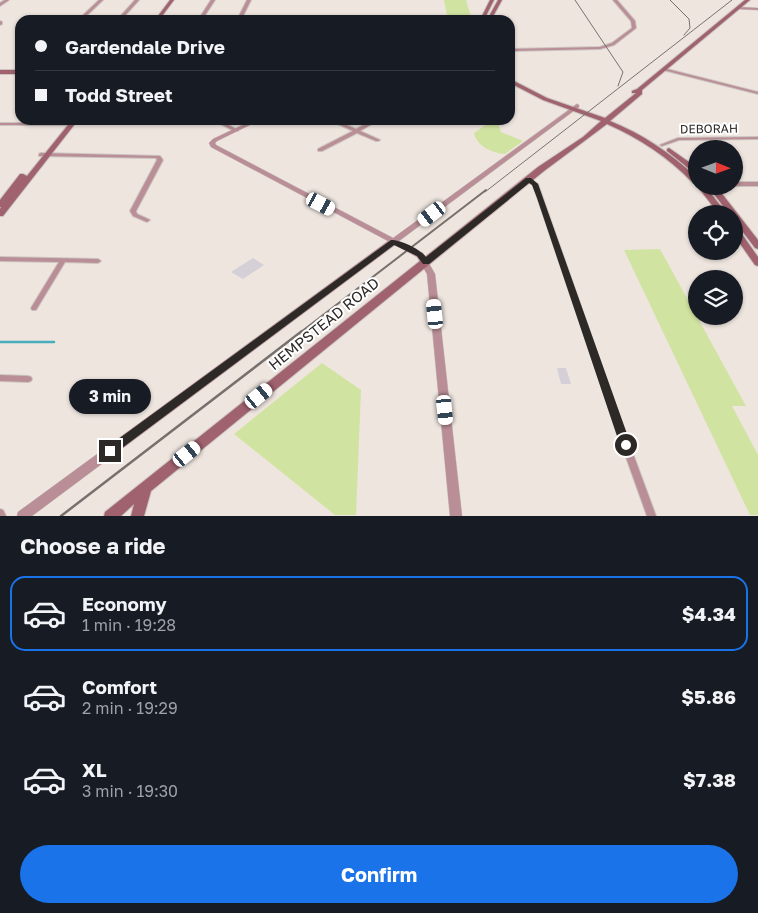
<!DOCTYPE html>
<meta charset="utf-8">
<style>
:root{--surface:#171b24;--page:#20242c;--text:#f1f3f6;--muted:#9ea1a6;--line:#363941;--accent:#1a73e8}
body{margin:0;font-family:"Golos Text",sans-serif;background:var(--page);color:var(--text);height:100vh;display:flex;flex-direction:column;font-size:19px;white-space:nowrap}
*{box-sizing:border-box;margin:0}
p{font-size:16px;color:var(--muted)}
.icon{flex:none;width:28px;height:28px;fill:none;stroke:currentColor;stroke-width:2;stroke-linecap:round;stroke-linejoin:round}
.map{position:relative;height:516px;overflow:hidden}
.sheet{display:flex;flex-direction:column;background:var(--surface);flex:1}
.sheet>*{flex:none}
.hud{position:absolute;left:15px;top:15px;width:500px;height:110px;border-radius:15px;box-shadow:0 1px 4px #0004;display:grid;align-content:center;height:110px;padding:0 20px;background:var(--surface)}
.needle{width:32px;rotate:91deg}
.tools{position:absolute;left:688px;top:140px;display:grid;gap:10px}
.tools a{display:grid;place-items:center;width:55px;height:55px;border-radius:50%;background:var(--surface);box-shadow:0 1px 4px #0004;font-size:25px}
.end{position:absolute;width:22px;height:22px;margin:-11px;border:6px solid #2c2927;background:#fff;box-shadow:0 0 0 2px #fff}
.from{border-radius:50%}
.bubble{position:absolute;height:35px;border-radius:18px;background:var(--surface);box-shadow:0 1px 4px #0004;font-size:16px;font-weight:700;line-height:35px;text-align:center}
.car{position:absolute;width:15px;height:30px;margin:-15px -8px;border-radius:6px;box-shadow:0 0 4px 1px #0007;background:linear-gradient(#fff 24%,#345 0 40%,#fff 0 76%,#345 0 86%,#fff 0)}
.hud b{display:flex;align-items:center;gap:18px;height:48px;font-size:19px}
.hud b+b{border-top:1px solid var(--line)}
.hud i{width:12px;height:12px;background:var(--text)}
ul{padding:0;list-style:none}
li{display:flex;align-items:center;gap:15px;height:75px;margin:0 10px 8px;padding:0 10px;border:2px solid transparent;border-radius:15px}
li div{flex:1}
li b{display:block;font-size:19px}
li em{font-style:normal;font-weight:700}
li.selected{border-color:var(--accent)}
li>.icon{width:45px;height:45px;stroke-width:1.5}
h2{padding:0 20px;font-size:22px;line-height:60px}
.cta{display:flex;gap:10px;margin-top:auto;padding:10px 20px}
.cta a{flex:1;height:58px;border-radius:30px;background:var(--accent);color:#fff;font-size:20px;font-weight:700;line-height:58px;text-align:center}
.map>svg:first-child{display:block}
</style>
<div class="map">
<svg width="758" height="516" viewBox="0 0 758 516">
<rect width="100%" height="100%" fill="#eee5df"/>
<path fill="#d1e3a1" d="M444,0H466L472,20H448Z
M487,120H497L501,132L523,141L505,154C493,153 477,147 474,133L490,122Z
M660,249L746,406H732L758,455V515H750L624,250Z
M322,363L361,390L356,515H335L234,434Z"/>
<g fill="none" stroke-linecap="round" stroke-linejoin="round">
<path stroke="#47afbc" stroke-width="2.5" d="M0,342H54"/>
</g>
<path fill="#d5cfd7" d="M253,258L264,265L243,279L231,272Z
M557,368H566L571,384H561Z"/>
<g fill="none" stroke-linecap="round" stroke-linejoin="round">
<defs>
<path id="minor" d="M5,0H9L0,6V3Z
M99,0H103L82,20H78Z
M135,0H139L121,20H117Z
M211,0H215L202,20H198Z
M247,0H251L241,20H237Z
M613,0H617L635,21L636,28L614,45L600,49L510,51V49L600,47L612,43L632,28L631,21Z
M0,21L2,22V24L0,25Z
M663,68L758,92V94L663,70Z
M213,120H219L238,130V131H234Z
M329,120H335L356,129L373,120H379L360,131L380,140L378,141H376L357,133L322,151H318V149L353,131Z
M0,123H72L74,124L72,125H0Z
M758,137V139L679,140L662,146L660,145L678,138Z
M41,153L160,156L163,160L136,211L137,214L150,220L147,222L133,216L130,211L157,160L156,158L39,156V154Z
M528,178L538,184L625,432L656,516H647L617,432L533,185L525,180Z
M734,182H758V186H734Z
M0,257L98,259L101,261L98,263L65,262L36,310H32L31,308L59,262L0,261Z
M0,375L28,376L31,377L32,379L31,381L28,382L0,381Z
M0,509L3,510L6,516H0Z"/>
<path id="tertiary" d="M738,7L758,8V10L737,9L736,8Z
M577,104L579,105V107L399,241L423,253L435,274L462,516H450L427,274L417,257L395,245L32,516H17L18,512L388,241L211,147L209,143L213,139L253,120H260L217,141L215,143L216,145L393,238Z"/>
<path id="secondary" d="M170,0H174L159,20H155Z
M490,0H494L484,20H480Z
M498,0H502L491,20H487Z
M745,0H750L642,90V94L610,121C642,134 671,153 696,177V183H693C668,157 639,138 607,124L587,139L544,171L151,491L144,516H131L134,504L121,516H104L105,512L538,167L583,137L601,121L543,100L510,83V79L547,98L605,118L636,93H632V91L637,89Z
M0,70H20V74H0Z
M72,120H78L3,216H0V209L1,207H0V200L20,174H23L27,176Z
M669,148L696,167V172H693L667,151V149Z
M697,186H705L727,214H719Z
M708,186H716L758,240V249L755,248L734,220V214H729Z
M734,226L737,227L758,257V266L755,265L734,235Z"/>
</defs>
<use href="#minor" stroke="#cbc3be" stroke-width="2"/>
<use href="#tertiary" stroke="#cbc3be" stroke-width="1"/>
<use href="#secondary" stroke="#cbc3be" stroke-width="2"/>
<use href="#minor" fill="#b98e96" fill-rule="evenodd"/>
<use href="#tertiary" fill="#b98e96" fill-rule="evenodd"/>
<use href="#secondary" fill="#a0626f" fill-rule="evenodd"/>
<path stroke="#77716e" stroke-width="1" d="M575,0L623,72L618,86
M670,0L689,19L690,28L684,35
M485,192L732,0"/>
<path stroke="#77716e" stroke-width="2" d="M301,332L486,190"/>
<path stroke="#77716e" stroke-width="2.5" d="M61,516L302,331"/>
</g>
<path fill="#2c2927" d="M526,178H531L538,184L631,445L630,449H622L620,445L537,198L532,185L529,183L429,264H423L417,256L394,245L114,454H106L104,451L106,448L391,240C401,240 420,249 426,257Z"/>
<g text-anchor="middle" stroke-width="4" stroke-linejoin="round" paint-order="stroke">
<g font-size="12" fill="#2c2927" stroke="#fff">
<text transform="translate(709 129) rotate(-1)" y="4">DEBORAH</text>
</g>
<g font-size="15" fill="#2c2927" stroke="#fff">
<text transform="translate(324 324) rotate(-39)" y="5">HEMPSTEAD ROAD</text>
</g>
</g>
</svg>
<div class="tools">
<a><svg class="needle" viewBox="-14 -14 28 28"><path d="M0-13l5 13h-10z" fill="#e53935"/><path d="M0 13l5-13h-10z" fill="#9ea1a6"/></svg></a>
<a><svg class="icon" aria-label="locate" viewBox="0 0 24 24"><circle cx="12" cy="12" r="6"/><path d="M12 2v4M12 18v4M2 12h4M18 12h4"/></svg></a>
<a><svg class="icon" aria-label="layers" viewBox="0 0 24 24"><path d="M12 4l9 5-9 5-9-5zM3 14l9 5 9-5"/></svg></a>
</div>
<i class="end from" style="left:626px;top:445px"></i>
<i class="end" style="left:110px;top:451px"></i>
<div class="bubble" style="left:69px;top:379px;width:82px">3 min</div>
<i class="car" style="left:321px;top:204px;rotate:118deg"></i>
<i class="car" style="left:432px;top:214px;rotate:233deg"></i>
<i class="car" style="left:435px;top:314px;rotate:354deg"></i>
<i class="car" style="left:259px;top:396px;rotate:51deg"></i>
<i class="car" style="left:445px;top:410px;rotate:174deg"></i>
<i class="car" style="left:187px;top:454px;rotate:51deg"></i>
<div class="hud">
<b><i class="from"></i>Gardendale Drive</b>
<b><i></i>Todd Street</b>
</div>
</div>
<section class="sheet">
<h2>Choose a ride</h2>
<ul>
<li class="selected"><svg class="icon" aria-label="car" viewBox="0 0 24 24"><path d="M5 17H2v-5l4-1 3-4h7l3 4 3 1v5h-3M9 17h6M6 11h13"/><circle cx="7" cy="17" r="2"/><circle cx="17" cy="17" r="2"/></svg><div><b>Economy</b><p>1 min · 19:28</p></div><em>$4.34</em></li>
<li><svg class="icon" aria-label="car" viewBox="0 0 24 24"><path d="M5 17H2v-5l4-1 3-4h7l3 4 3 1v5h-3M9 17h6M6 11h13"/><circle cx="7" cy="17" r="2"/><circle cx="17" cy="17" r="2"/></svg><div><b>Comfort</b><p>2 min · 19:29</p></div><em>$5.86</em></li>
<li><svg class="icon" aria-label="car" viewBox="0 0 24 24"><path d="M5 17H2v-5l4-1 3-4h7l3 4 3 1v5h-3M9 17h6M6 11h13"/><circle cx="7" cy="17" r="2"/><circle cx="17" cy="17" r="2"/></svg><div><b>XL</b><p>3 min · 19:30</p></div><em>$7.38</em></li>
</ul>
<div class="cta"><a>Confirm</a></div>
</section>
